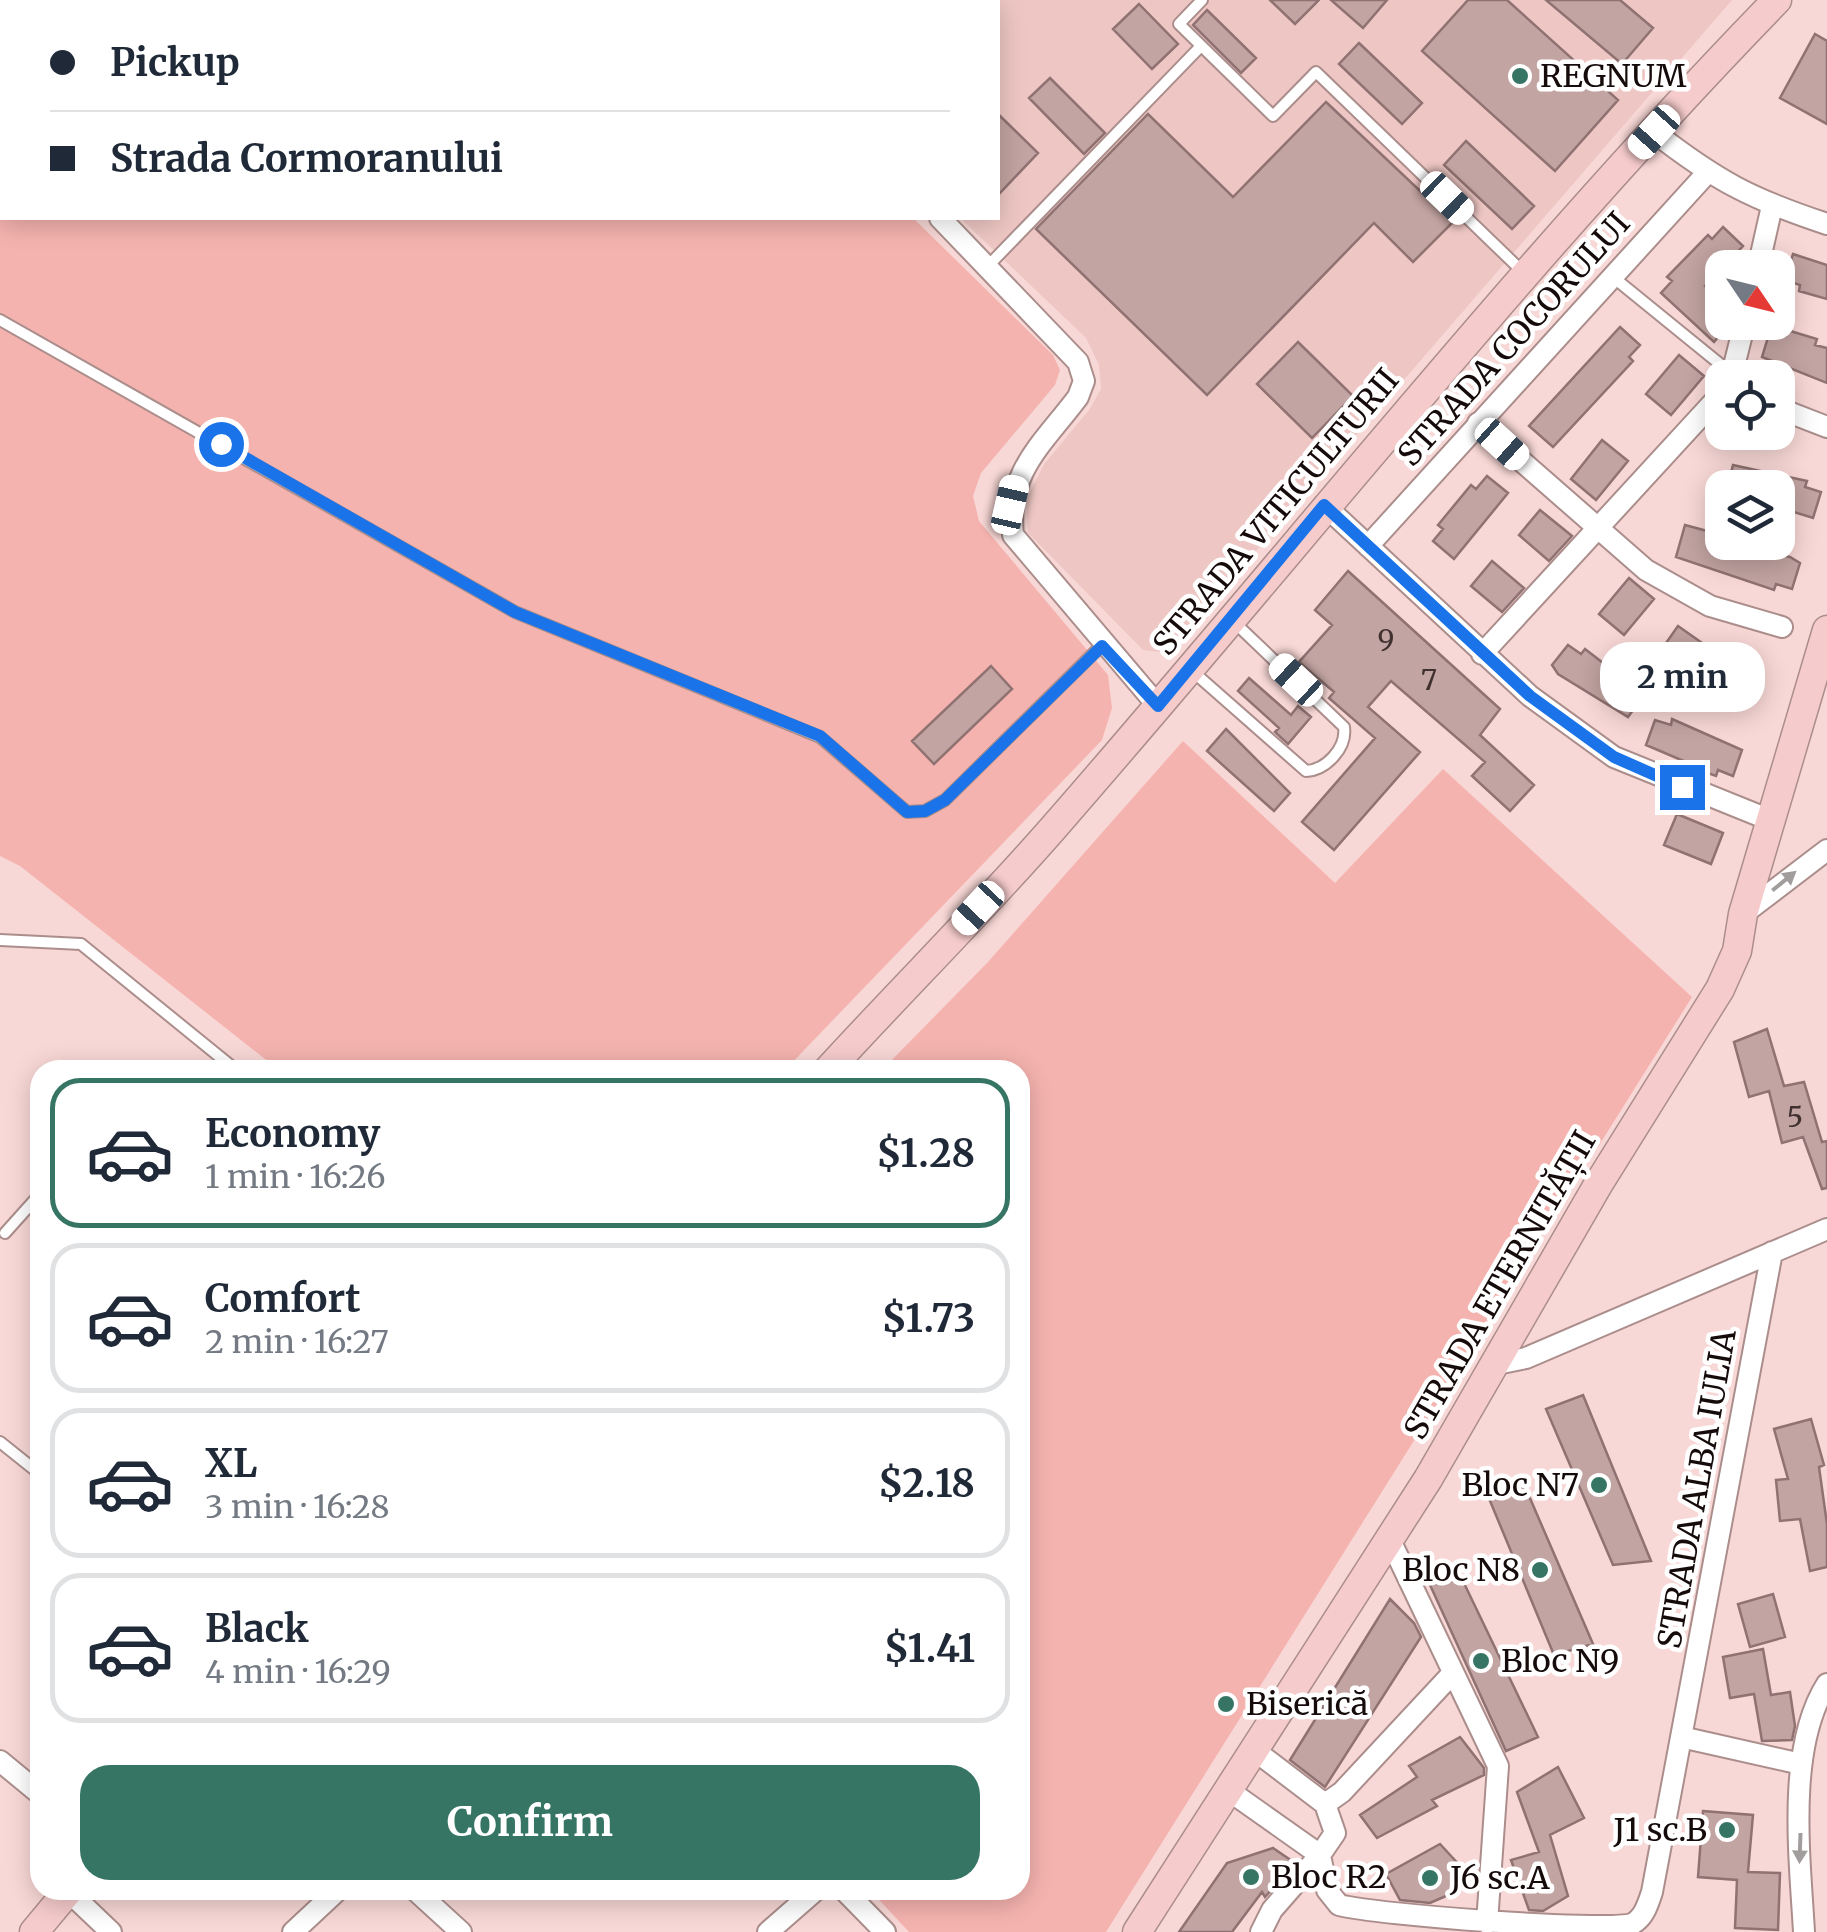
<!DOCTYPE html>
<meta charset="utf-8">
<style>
:root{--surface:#fff;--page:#f2f2f3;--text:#1f2937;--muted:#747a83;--line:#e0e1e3;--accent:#367564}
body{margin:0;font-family:Merriweather,serif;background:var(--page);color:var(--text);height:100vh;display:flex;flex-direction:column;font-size:38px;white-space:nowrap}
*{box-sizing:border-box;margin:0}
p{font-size:32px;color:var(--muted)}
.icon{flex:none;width:55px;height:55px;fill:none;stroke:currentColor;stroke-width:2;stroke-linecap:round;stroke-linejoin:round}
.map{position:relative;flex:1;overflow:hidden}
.sheet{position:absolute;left:30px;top:1060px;width:1000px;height:840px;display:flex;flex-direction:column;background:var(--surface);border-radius:30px;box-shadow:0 5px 25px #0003}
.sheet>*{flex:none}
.banner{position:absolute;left:0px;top:0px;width:1000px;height:220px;box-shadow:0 5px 25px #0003;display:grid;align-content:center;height:220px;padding:0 50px;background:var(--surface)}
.needle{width:65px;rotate:125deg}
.controls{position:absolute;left:1705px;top:250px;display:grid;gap:20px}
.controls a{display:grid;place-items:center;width:90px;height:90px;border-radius:20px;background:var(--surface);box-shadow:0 5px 25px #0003;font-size:50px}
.end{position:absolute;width:45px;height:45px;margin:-22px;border:12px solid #1a73e8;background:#fff;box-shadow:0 0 0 5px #fff}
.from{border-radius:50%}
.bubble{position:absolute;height:70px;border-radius:30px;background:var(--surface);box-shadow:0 5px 25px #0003;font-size:32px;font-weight:700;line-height:70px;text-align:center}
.car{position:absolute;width:30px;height:60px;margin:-30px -15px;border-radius:12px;box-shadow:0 0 8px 2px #0007;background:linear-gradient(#fff 24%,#345 0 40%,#fff 0 76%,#345 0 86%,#fff 0)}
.banner b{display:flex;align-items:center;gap:35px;height:95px;font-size:38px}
.banner b+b{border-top:2px solid var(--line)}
.banner i{width:25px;height:25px;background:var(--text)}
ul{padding:18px 0 0;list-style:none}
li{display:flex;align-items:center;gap:30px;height:150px;margin:0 20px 15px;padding:0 30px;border:5px solid var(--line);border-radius:30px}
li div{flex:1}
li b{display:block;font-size:38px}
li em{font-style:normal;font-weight:700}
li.active{border-color:var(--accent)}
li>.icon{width:90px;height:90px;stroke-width:1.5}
.cta{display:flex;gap:20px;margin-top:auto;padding:20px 50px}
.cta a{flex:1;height:115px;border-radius:30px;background:var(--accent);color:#fff;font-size:40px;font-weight:700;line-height:115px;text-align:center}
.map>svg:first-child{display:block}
</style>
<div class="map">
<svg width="1827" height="1932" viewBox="0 0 1827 1932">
<rect width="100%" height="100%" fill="#f8d8d6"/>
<path fill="#eec7c4" d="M886,0H1314L1318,4L1322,0H1732L1168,653L1143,650L1028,533L1026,500L1044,464L1089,410L1101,389L1099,365L1086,338L960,218H998V2Z"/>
<path fill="#f5b3af" d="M0,0L790,2H2V218H913L1053,355L1060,370L1055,385L981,473L973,496L979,521L1108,675L1112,708L1102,740L785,1070H279L20,866L0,856Z
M1183,741L1335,883L1443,769L1692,997L1106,1932H909L870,1890H1020V1070H882L988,962Z"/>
<path fill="#c2a4a2" stroke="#8f7271" stroke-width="2.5" d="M1270,0H1319L1295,24Z
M1331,0H1387L1363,28Z
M1468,0H1507L1618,100L1555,171L1422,51Z
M1546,0H1620L1653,28L1622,64Z
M1139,4L1178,44L1152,69L1113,29Z
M1207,10L1256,58L1241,73L1193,25Z
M1815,34L1827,41V124L1780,98Z
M1359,43L1422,103L1402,124L1339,64Z
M1050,78L1105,133L1084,154L1029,98Z
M1326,102L1453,222L1413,262L1374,223L1207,395L1036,229L1148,114L1233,197Z
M998,114L1038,153L998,195Z
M1466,141L1534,206L1512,229L1444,165Z
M1723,227L1743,246L1705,286L1722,301V322H1731L1714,342L1661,293L1672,281L1667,277L1708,235L1712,239Z
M1793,254L1827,265V299L1799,291L1800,285L1785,280Z
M1620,327L1640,345L1629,357L1633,361L1553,447L1529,426Z
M1787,330L1817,339L1815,345L1827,348V383L1762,357L1770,331L1786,336Z
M1298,342L1353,396L1312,438L1257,384Z
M1679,355L1704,376L1671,415L1646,394Z
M1602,440L1628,461L1596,500L1571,479Z
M1733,465L1807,481L1805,487L1821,492L1813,518L1778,507V488H1727Z
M1487,476L1508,493L1454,559L1433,541L1443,529L1438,525L1471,485L1476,489Z
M1540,510L1572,536L1549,561L1519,535Z
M1685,525L1722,535V542L1790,557L1800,563L1792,589L1776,584L1774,590L1676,557Z
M1492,561L1524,588L1502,612L1471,586Z
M1348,571L1500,709L1480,735L1534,785L1510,811L1472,776L1485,762L1391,681L1368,707L1420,752L1334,850L1302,822L1375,738L1329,698L1334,692L1299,662L1332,625L1315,610Z
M1629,578L1654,599L1624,635L1599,614Z
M1678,626L1705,645L1668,697L1664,695L1681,648L1650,688L1640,680Z
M1568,645L1581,654L1585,649L1607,666L1610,662L1635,681L1631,685L1644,695L1628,717L1558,674L1552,665Z
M1725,646L1756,656L1739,703L1709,693Z
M991,666L1012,689L934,764L912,741Z
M1249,678L1291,715L1298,706L1311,717L1288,744L1275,732L1279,728L1238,691Z
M1672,719L1742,750L1733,776L1718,770L1716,776L1685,765L1686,762L1646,745L1655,720L1671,725Z
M1226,729L1290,793L1274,811L1207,751Z
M1677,814L1723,833L1711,864L1664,845Z
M1767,1029L1784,1086L1804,1082L1822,1142L1827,1141V1188L1822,1189L1803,1137L1782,1143L1769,1091L1749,1097L1734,1042Z
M1583,1395L1651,1561L1613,1565L1546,1409Z
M1811,1419L1824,1465L1819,1467L1827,1524V1567L1810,1571L1800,1519L1780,1521L1776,1480L1788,1479L1774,1429Z
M1523,1482L1593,1644L1554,1655L1488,1496Z
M1462,1579L1538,1737L1506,1751L1430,1585Z
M1773,1594L1785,1637L1750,1647L1738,1604Z
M1390,1599L1414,1623L1421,1637L1325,1787L1290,1760Z
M1763,1649L1771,1695L1790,1692L1795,1726L1792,1740L1762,1741L1754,1694L1730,1698L1723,1657Z
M1460,1737L1484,1768V1775L1432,1800L1437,1806L1377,1838L1360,1815L1417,1777L1409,1766Z
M1558,1767L1584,1818L1550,1835L1568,1896L1543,1911L1529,1910L1511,1860L1539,1852L1517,1792Z
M1703,1811L1753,1815L1748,1872L1780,1873L1778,1930L1735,1928L1737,1880L1698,1877Z
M1440,1844L1476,1883L1430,1903L1400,1900L1386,1874Z
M1273,1848L1295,1863L1265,1897L1262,1892L1232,1932H1179L1227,1863Z"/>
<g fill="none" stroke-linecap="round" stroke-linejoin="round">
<defs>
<path id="lane" d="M1202,0L1179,24L1273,116L1316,72L1523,272
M989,265L1201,46
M1613,277L1731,373
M0,320L515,612L820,737L907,812L925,811L945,800L1102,645
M1190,669L1306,771C1326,770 1347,748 1344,727L1234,622
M0,940L81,944L236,1070
M5,1233L40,1194
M0,1442L40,1474"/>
<path id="street" d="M807,0L813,2
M874,2L876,0
M1654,132C1717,181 1751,199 1827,224
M940,218L1078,362L1084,381L1078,397C1042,445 1006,472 1013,535L1158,706
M1758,268L1772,206
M1731,378L1745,322
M1778,408L1827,427
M1478,423L1646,570L1710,606L1782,627
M1324,505L1530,696L1614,757L1770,820
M1368,546L1707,173
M1482,654L1722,393
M1743,914L1827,850
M1492,1365L1526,1358L1827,1229
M1390,1540L1498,1766L1487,1923
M1681,1737L1801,1764
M1254,1750L1325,1804L1342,1792L1451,1675
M0,1761L40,1794
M1228,1790L1320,1855L1272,1910L1261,1932
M1325,1804L1335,1833L1320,1855L1327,1890L1339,1905C1378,1915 1603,1932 1632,1924C1644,1918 1648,1904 1652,1892L1772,1252
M415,1890L461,1932
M844,1890L885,1932
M68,1891L111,1932
M293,1932L338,1890
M768,1932L816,1890
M1804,1932C1800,1859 1786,1748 1827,1684"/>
<path id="secondary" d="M828,1070C903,988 982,910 1055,826C1296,550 1522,262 1777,0
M34,1932L69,1890
M1137,1932L1428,1479L1599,1183L1720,989L1737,951L1743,914L1827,630"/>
</defs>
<use href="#lane" stroke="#ab8e8c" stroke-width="14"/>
<use href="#street" stroke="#ab8e8c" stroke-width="24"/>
<use href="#secondary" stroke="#ab8e8c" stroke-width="31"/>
<use href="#lane" stroke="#fff" stroke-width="10"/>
<use href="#street" stroke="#fff" stroke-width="20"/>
<use href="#secondary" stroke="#f6cbcc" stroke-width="28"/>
</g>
<defs><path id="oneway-solid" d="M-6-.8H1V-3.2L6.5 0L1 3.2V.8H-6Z" transform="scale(2.5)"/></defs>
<g fill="#a19d9d">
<use href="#oneway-solid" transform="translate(1784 881) rotate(-39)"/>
<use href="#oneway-solid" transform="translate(1800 1848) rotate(92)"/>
</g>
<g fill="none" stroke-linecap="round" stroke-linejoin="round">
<path stroke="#1a73e8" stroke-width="12" d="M221,444L515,612L820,736L907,812L925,811L945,800L1102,646L1158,706L1324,505L1530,696L1614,757L1682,787"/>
</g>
<g fill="#367564" stroke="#fff" stroke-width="4">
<circle cx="1520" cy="76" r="10"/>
<circle cx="1599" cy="1485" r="10"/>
<circle cx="1540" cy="1570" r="10"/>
<circle cx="1481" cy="1661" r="10"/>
<circle cx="1226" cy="1704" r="10"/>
<circle cx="1727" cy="1830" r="10"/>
<circle cx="1251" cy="1877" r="10"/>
<circle cx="1430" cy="1878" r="10"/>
</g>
<g text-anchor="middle" stroke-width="9" stroke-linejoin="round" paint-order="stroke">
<g font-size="28" fill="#403130">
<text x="1386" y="650">9</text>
<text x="1429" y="690">7</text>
<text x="1795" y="1127">5</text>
</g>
<g font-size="32" fill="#150b0a" stroke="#fff" text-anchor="start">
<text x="1540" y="87">REGNUM</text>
<text x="1579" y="1496" text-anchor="end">Bloc N7</text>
<text x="1520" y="1581" text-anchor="end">Bloc N8</text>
<text x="1501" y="1672">Bloc N9</text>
<text x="1246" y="1715">Biserică</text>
<text x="1707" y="1841" text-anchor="end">J1 sc.B</text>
<text x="1271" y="1888">Bloc R2</text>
<text x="1450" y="1889">J6 sc.A</text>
</g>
<g font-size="32" fill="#150b0a" stroke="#fff">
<text transform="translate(1514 339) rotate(-48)" y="11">STRADA COCORULUI</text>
<text transform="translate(1276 512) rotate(-50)" y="11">STRADA VITICULTURII</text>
<text transform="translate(1500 1285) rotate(-60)" y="11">STRADA ETERNITĂȚII</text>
<text transform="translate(1697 1489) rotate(-80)" y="11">STRADA ALBA IULIA</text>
</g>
</g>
</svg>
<div class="controls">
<a><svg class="needle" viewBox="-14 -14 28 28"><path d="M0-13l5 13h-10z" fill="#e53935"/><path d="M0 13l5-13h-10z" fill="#747a83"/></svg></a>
<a><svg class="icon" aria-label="locate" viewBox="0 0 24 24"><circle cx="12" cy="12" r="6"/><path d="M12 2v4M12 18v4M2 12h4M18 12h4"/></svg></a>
<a><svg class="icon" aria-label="layers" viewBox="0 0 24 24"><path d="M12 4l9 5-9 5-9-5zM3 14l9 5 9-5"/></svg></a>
</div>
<i class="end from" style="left:221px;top:444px"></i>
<i class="end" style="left:1682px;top:787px"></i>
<div class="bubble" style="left:1600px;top:642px;width:165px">2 min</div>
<i class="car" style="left:1654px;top:132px;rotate:222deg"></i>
<i class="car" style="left:1447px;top:198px;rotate:134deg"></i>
<i class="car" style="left:1502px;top:444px;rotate:132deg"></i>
<i class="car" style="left:1010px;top:505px;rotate:13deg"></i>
<i class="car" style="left:1296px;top:680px;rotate:313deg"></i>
<i class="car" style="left:978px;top:908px;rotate:223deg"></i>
<div class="banner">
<b><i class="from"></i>Pickup</b>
<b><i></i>Strada Cormoranului</b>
</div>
<section class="sheet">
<ul>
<li class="active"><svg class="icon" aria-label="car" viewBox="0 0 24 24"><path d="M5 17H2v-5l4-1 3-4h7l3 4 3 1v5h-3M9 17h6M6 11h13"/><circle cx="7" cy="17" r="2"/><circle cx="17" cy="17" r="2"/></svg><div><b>Economy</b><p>1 min · 16:26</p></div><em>$1.28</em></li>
<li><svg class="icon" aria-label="car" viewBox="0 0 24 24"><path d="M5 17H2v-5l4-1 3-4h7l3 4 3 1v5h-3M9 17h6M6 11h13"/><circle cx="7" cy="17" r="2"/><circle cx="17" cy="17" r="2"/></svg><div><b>Comfort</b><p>2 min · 16:27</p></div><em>$1.73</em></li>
<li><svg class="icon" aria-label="car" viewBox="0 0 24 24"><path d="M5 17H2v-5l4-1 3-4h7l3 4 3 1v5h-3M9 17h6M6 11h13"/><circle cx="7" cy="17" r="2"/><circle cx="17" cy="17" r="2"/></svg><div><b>XL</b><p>3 min · 16:28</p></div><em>$2.18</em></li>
<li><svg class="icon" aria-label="car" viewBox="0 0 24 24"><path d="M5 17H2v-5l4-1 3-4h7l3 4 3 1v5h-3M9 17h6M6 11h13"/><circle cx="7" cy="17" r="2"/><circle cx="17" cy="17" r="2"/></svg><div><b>Black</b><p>4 min · 16:29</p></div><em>$1.41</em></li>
</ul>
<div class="cta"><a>Confirm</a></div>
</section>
</div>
